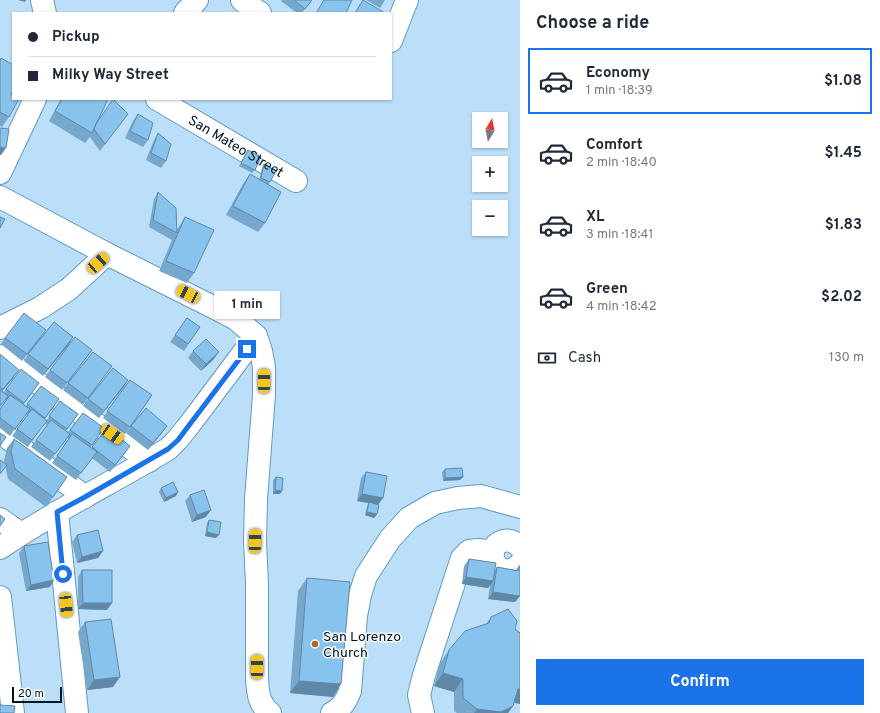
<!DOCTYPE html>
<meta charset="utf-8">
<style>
:root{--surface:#fff;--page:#f6f6f7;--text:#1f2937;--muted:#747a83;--line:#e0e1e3;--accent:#1a73e8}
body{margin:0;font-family:Overpass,sans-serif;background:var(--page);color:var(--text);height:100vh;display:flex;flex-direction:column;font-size:15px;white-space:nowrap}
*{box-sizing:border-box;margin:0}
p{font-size:13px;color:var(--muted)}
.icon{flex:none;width:22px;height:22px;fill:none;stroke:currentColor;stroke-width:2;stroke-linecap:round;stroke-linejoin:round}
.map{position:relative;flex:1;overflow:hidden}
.panel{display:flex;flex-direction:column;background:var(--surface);width:360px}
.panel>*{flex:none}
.banner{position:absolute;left:12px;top:12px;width:380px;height:88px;border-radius:0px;box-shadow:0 1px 3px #0004;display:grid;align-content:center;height:88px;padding:0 16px;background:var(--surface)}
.needle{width:26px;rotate:10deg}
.controls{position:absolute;left:472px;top:112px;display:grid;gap:8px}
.controls a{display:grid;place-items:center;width:36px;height:36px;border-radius:0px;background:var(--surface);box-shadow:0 1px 3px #0004;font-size:20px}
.scale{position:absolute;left:12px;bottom:10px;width:50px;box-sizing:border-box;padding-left:4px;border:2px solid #001524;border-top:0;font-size:11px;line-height:14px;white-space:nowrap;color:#001524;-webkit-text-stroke:3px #fafafa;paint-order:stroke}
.end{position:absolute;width:18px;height:18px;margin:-9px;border:5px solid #1a73e8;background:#fff;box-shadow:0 0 0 2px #fff}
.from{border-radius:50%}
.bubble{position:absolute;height:28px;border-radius:0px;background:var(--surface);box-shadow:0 1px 3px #0004;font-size:13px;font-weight:700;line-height:28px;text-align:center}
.car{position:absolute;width:12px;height:24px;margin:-12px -6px;border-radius:5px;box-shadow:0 0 3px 1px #0007;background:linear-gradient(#f5c518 24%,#345 0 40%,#f5c518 0 76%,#345 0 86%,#f5c518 0)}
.banner b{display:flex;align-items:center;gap:14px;height:38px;font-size:15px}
.banner b+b{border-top:1px solid var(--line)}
.banner i{width:10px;height:10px;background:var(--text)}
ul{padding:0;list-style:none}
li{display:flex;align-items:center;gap:12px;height:66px;margin:0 8px 6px;padding:0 8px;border:2px solid transparent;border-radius:0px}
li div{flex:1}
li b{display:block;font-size:15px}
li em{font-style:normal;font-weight:700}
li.selected{border-color:var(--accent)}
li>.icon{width:36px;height:36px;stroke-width:1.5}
h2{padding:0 16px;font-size:18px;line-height:48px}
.pay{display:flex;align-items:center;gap:10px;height:44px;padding:0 16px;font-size:15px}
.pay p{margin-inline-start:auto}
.cta{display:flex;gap:8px;margin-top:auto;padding:8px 16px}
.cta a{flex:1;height:46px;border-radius:0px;background:var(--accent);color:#fff;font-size:16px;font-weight:700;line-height:46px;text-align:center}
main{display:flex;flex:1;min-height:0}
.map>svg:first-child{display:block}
</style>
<main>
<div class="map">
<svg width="520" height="713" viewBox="0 0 520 713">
<rect width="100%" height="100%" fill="#bcdff9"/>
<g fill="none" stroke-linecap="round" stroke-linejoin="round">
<defs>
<g id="minor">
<path d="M42,0L45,13"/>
<path d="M242,0L260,13"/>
<path d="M185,13L197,0"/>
<path d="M391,41L407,0"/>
<path id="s1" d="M157,99L296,181"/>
<path d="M0,173L35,99"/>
<path d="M0,197L107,254L215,308L236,319L256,336L261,351L264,367V395L256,499L255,541L257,584V680C258,694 259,704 270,713"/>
<path d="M0,328L40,308L69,289L107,254"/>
<path d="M0,356L149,461"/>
<path d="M0,432L85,497"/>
<path d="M57,512L77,713"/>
<path d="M0,519L21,534"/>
<path d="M520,547C515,542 510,539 503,541C480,548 499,585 520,564"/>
<path d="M0,548C54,511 112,483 168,449L177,440L190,424L256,336"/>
<path d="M0,597L13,713"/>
<path d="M332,713C342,708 346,701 350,691L356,616L360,595L366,576L390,539L409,518L435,503L458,498L481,496L520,507"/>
<path d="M423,713L419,695L424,675L462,558L469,551L478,550L493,552"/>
</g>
</defs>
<use href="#minor" stroke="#619ac3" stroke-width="24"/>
<use href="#minor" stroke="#fff" stroke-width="22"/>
</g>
<path fill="#75a8cc" d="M282,0H312L302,13H297L281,1Z
M366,0H385L380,8Z
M0,59L11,94L9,117L2,127L0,126Z
M61,99H108L97,122L123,120L100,151L90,137L85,143L49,121Z
M138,114L148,140L143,147L125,138L133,121Z
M158,133L166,161L161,168L146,160L154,140Z
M248,150L255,170L252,173L239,166Z
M264,164L270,182L268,185L265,223L258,232L226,215L243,184L250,174L259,180L262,168Z
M158,192L177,230L185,217L194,273L187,283L159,271L172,240L149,227L154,199Z
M187,318L200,327L184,351L170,342Z
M41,337L22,361L1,344L5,338Z
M69,344L43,376L24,361L28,354Z
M193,351L214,359L201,371L188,358Z
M0,354L14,377L2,391L4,392L6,389L39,383L23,405L26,406L41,386L59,399L45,419L47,420L60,401L78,414L66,431L68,432L83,413L104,428L90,448H92L107,428L130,446L110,472L92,458L76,480L52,463L69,439L67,438L50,461L31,447L47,425L45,423L28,447L12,436L28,415L26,414L10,436L0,428V409L7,400L5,399L0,407Z
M87,357L62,390L45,377L50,370Z
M112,366L83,405L63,390L68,383Z
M128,380L99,418L83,406L88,399Z
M130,380L152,395L125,434L103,418Z
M131,426H167L148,450L126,433Z
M14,439L67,477L46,507L8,479L4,461L7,448Z
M445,469L463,477L460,480L443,481L442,472Z
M366,472L378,504L377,514L374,518L365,515L367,506L369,503L357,501L361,478Z
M276,477L280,494H273V480Z
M161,488L176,496L164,502L159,492Z
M190,495L206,517L192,522L185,501Z
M209,520L216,538L205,536L207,523Z
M77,535L103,551L98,558L77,563L72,542Z
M24,546L50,587L26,591L19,553Z
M469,559L495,570L497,567L516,570L519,566L520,596L515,602L488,599L490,585L488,588L462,584L464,566Z
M82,570L107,610L78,609V577Z
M307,578L341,684L333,697L290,693L298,591Z
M491,617L515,629L520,633V704L514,703L513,706L508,713H457L454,711V692L434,686L440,663L449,650L486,624Z
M85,622L113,687L87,690L78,632Z"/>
<path fill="#5f88a6" d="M18,0H26L25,2Z
M0,147L6,148L1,155H0Z
M73,337L69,344L43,376L48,369Z
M219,352L214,359L201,371L206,364Z
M19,370L14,377L0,394L3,389Z
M128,380L124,387L99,418L104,411Z
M167,426L162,433L148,450L153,443Z
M130,446L125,453L110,472L115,465Z
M463,477L460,480L443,481L445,478Z
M275,490L282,491L280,494H273Z
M178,492L176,496L164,502L166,498Z
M362,494L383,498L378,505L357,501Z
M211,510L206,517L192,522L197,515Z
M367,512L377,514L374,518L365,515Z
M207,532L219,535L216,538L205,536Z
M103,551L98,558L77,563L82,557Z
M466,577L493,581L488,588L462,584Z
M54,580L50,587L26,591L31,585Z
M493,592L520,596L515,602L488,599Z
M83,603H112L107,610L78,609Z
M443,673L463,679L454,692L434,686Z
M120,677L113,687L87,690L94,680Z
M299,681L341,684L333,697L290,693Z
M518,689H520V704L510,701Z
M513,706L508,713H474L477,709Z"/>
<path fill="#88c3ed" stroke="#5f88a6" d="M294,0H312L305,9Z
M324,0H352L346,13H316Z
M363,0L385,13H355Z
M1,58L13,65V91L11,94L13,95V99H19L9,117L0,112V60Z
M62,99H108L92,133L55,111Z
M113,99L128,114L105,144L94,129L96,124Z
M138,114L153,123L148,140L130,131Z
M0,128L9,129L6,148L0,147Z
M158,133L171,144L166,161L151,153Z
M248,150L261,157L255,170L241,163Z
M264,164L276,171L270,182L261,178Z
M250,174L281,192L265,223L233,206Z
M158,192L176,208L177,233L153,220Z
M0,217L5,219L0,228Z
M185,217L214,230L194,273L166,261Z
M24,313L46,330L27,354L5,338Z
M187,318L200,327L188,344L175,335Z
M54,322L73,337L48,369L28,354Z
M75,337L92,350L67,383L50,370Z
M206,339L219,352L206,364L193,351Z
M93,352L112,366L88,398L68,383Z
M0,354L19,370L3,389L0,387Z
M113,368L128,380L104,411L88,399Z
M21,369L39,383L24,403L6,389Z
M130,380L152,395L130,427L107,411Z
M41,386L59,399L45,418L27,404Z
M0,390L8,396L0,406Z
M10,395L30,409L15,429L0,418V409Z
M60,401L78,414L67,429L49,416Z
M146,408L167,426L153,443L131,426Z
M32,409L47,421L32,440L17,429Z
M83,413L104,428L92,445L70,430Z
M51,420L70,434L55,454L36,440Z
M107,428L130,446L115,465L92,447Z
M0,433L6,437L0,446Z
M72,434L97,452L81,473L57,456Z
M14,439L67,477L53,497L15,469L11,451Z
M0,460L7,465L0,474Z
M462,468L463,477L445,478V469Z
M366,472L387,476L383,498L362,494Z
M276,477L283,478L282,491L275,490Z
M173,482L178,492L166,498L161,488Z
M204,490L211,510L197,515L190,495Z
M369,502L379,505L377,514L367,512Z
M0,515L5,519L0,526Z
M209,520L221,522L219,535L207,532Z
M98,530L103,551L82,557L77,535Z
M48,542L54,580L31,585L24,546Z
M469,559L496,563L493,581L466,577Z
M519,566H520V596L493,592L497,567L518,571Z
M82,570H112V603H83Z
M307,578L350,582L341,684L299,681Z
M508,609L517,621L515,629L520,633V689H518L513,706L501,712L477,709L463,698V679L443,673L449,650L465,631L489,623L491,617Z
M111,619L120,677L94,680L85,622Z
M0,705L15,706L14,713H0Z"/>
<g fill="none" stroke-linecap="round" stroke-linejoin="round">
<path stroke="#1a73e8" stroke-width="5" d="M63,574L57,512L85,497L168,449L178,440L190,424L247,349"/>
</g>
<circle fill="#a6682e" stroke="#fafafa" stroke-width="1.5" cx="315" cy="644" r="4"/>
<g text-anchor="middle" stroke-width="3" stroke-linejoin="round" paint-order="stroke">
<g font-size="14" fill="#001524" stroke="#fafafa">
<text dy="5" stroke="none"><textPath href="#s1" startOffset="92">San Mateo Street</textPath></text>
</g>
<g font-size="14" fill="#001524" stroke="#fafafa" text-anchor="start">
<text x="323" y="641">San Lorenzo<tspan x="323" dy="16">Church</tspan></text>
</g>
</g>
</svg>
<div class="controls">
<a><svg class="needle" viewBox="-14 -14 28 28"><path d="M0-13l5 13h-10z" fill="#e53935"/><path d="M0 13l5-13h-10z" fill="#747a83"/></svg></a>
<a>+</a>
<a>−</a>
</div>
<div class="scale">20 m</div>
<i class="end from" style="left:63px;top:574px"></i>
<i class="end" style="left:247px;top:349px"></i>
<div class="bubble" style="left:214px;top:291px;width:66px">1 min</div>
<i class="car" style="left:98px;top:263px;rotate:48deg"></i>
<i class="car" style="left:188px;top:294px;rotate:297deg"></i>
<i class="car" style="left:264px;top:381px;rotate:0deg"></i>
<i class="car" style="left:112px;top:434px;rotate:125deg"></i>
<i class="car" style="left:255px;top:541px;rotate:1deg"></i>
<i class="car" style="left:66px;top:605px;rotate:174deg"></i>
<i class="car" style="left:257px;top:667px;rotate:0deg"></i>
<div class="banner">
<b><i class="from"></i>Pickup</b>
<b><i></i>Milky Way Street</b>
</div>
</div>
<section class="panel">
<h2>Choose a ride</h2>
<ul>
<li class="selected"><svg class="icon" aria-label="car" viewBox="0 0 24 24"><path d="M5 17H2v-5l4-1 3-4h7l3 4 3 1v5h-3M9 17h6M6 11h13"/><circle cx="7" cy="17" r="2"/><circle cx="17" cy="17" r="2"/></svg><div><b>Economy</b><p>1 min · 18:39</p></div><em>$1.08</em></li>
<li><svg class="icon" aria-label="car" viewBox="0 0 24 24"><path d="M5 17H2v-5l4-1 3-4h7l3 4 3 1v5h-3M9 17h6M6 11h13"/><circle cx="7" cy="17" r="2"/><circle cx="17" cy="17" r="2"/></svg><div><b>Comfort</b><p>2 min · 18:40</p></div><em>$1.45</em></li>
<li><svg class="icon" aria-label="car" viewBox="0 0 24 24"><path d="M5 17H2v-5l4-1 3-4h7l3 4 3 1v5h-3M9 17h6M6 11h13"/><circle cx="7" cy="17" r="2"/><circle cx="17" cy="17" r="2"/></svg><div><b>XL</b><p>3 min · 18:41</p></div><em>$1.83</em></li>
<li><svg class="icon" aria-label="car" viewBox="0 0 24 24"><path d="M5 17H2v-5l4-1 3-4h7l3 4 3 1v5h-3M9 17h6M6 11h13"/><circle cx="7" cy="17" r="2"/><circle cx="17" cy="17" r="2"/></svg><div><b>Green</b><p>4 min · 18:42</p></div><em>$2.02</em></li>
</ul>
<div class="pay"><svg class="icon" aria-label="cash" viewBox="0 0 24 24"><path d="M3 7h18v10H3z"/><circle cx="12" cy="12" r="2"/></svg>Cash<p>130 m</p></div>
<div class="cta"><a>Confirm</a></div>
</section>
</main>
